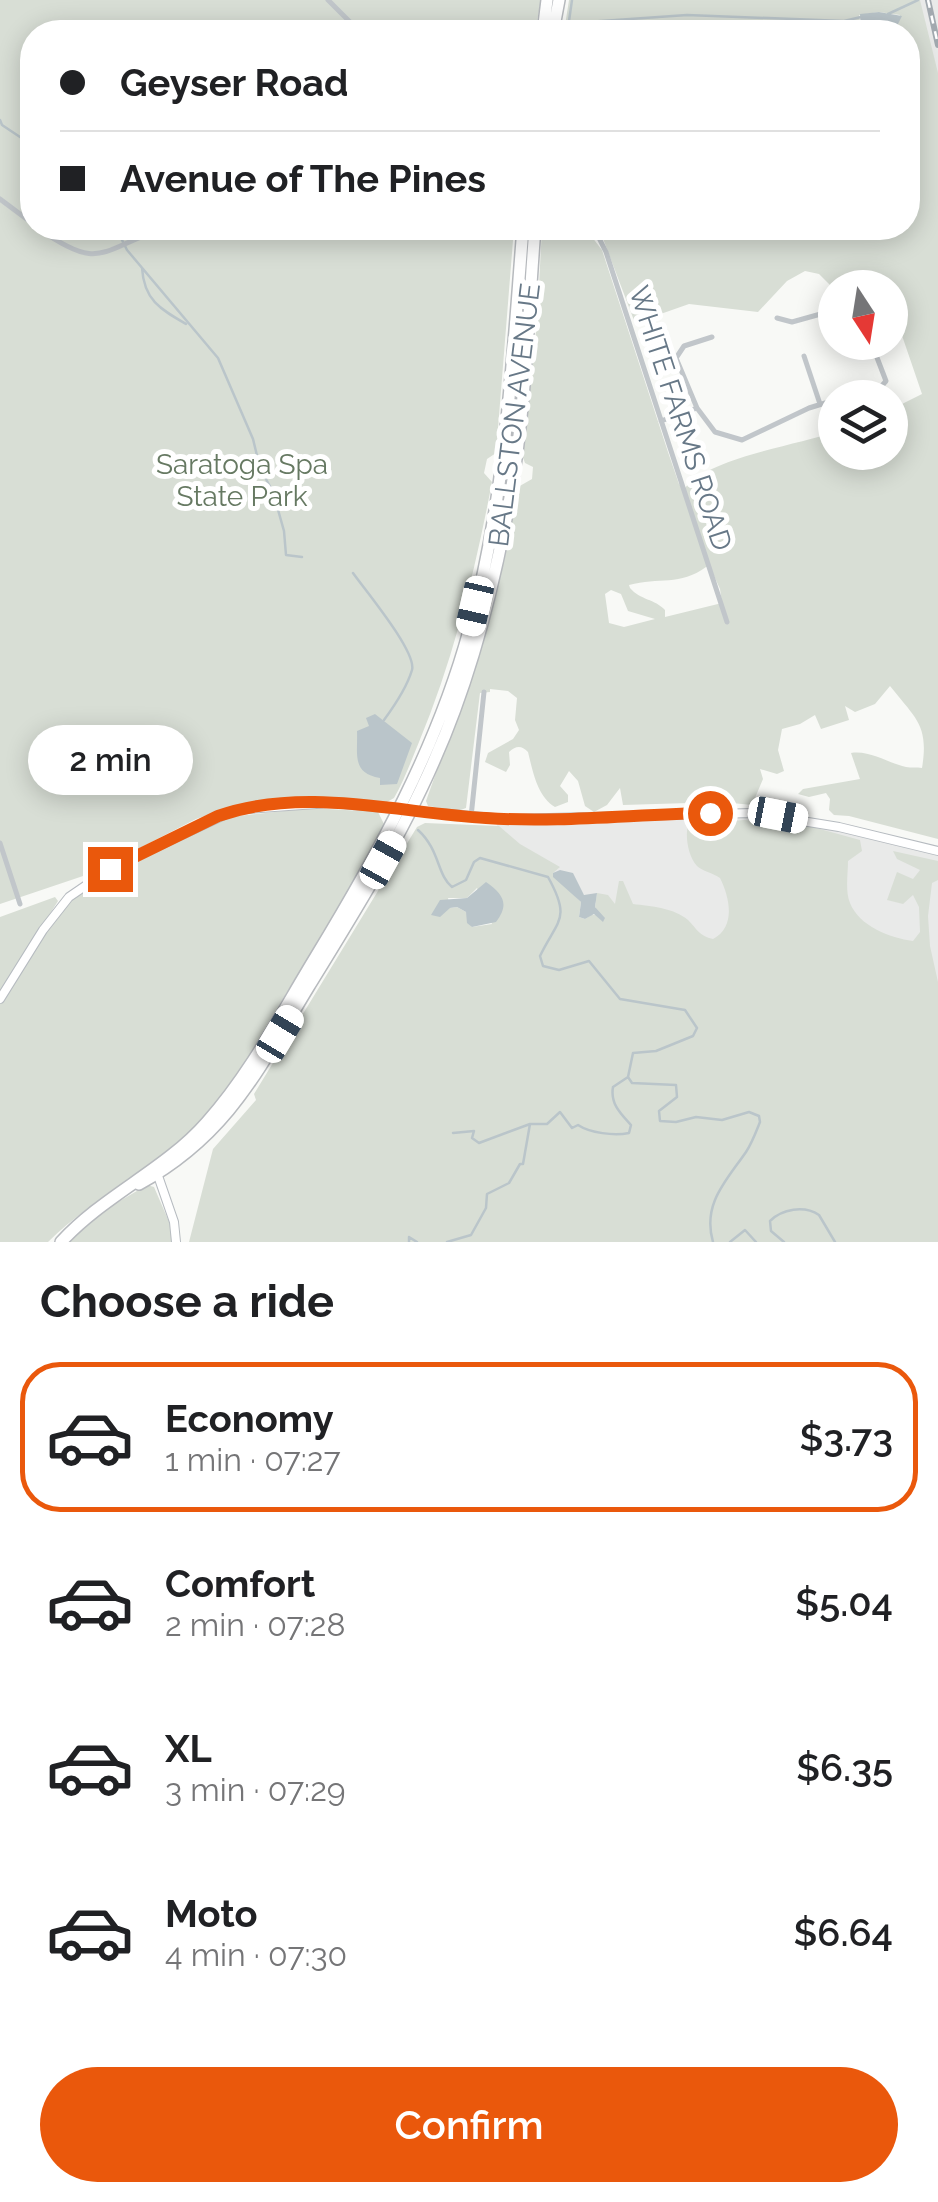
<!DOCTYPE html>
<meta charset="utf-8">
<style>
:root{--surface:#fff;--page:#f2f2f2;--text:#202124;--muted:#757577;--line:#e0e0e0;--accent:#ea580c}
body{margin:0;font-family:Raleway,sans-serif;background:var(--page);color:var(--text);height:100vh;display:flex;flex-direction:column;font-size:38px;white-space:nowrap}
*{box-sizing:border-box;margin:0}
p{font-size:32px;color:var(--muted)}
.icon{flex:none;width:55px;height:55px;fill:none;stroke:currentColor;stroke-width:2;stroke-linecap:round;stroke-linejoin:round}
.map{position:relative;height:1242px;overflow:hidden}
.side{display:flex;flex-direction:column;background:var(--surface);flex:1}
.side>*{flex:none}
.hud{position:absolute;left:20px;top:20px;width:900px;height:220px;border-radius:40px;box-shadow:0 5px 25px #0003;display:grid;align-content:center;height:220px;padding:0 40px;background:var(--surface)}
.needle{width:65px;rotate:168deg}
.controls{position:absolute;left:818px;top:270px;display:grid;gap:20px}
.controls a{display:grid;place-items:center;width:90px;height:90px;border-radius:50%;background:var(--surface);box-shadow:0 5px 25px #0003;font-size:50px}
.end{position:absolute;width:45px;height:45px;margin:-22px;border:12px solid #ea580c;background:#fff;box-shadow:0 0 0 5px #fff}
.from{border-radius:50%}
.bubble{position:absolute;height:70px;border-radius:35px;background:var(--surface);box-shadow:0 5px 25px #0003;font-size:32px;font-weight:600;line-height:70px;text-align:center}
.car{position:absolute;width:30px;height:60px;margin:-30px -15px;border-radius:12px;box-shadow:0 0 8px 2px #0007;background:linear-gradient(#fff 24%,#345 0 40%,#fff 0 76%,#345 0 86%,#fff 0)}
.hud b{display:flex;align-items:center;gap:35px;height:95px;font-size:38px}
.hud b+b{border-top:2px solid var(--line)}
.hud i{width:25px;height:25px;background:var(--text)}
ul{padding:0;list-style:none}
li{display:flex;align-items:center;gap:30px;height:150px;margin:0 20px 15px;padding:0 20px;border:5px solid transparent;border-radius:40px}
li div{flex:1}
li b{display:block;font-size:38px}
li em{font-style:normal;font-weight:600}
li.active{border-color:var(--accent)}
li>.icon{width:90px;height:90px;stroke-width:1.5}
h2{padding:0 40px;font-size:45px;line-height:120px}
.primary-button{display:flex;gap:20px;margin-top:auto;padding:20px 40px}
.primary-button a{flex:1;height:115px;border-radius:60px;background:var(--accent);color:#fff;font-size:40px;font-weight:600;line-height:115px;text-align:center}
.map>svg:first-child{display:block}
</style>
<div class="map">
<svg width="938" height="1242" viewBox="0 0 938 1242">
<rect width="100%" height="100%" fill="#f8f9f6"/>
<path fill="#e9eae9" d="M913,0H938V124Z
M765,816L792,820L938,855V1242L639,933L503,838L496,823Z"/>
<path fill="#d8ded5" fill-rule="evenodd" d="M0,0H541L535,32H32V228H514L496,453L487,459L484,473L492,482C475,571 454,658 419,742C411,761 404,781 394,798L387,802L311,800L231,807L196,819L89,874L0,904Z
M569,0H920L938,73V839L849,816L834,815L829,810L830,799L826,793L809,797L798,794L803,789L860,779L851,753C870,750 888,763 906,767C911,768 917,767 922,768C929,725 916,719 890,686L875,704L855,712L845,706L849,720L821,729L815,715L800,724L782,729L778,750L784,771L777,774L760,769L763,779L752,805L722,802L623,805L620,788L607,805L594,812L585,806L578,781L569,771L560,786L568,795V802L555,807C537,796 533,772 528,752C521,745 516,746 509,752L510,765L506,772L485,762L488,753L513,739L519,730L515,720L517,698L508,691L490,689V692L480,693L466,808L458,811L428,806L426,801L484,638L518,487L532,479L533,467L525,463L522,455L537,323L542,228H585L602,250L668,452L679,484L685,488C709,458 797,445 835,432V452H890V410L922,394L896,318L890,288L852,284L835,290L819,274L805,271L787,281L758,312L689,304L635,323L599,228H908V32H894L900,15L879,12L859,15L861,28L866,32H743V29L725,26V32H718V26L690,27L692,32H564ZM706,567H710L720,589L722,603L665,617V610C655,599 640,600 630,588L629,585C659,577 680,586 706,567ZM611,590L621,594L628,611L655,619L624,627L609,623L605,594Z
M312,808L378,812L385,826C352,890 313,950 276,1010C253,1047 233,1087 204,1119C160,1168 95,1195 48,1242H0V917L55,897L58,901L21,960L28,962L53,922L72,900L94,883L229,817Z
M744,820L809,826L860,840L862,851L848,861C848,874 845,891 850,903C859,926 890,938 913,941L920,932L919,907L913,895L903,904L887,900L897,872L913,879L920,870L897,859L893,851L938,861V880L932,883L928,916L930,946L938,982V1242H189L213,1149L256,1100L254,1094L417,827L425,823L499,826L520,844L560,867L553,873L581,902L579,917L585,919L591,915L599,914L595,907L597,893L608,895L615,904L619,881H623L633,904C651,906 674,908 688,920C697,929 699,936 713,939C736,927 730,898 720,878C713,873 702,871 697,866C688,856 685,837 688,825ZM477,888L492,924L472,927L466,912L457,907L450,908L448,898H467Z
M147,1185L154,1187L170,1224L172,1242H69L108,1208Z"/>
<path fill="#bac5ca" d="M879,12L902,16L894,32H866L861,29L860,14Z
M375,714L412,743L397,784L380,785V778C351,773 358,754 357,731L369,726L366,718Z
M560,870L573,873L584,895L597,893L595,907L605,918L603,922L594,914L585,919L579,917L581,902L553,877V873Z
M486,882C503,894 510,904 496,922L472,927L467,923L466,912L457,907L450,908L440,917L431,915L440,900L467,898Z"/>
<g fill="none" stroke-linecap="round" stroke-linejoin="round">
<path stroke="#bac5ca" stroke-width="2.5" d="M888,14L918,0
M568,28L572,0
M566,32L573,26L587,22L687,15L844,21L861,17
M0,120L2,125L32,145
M116,228L127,250L218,358L253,439L260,468L273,492L284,531L286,555L302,557
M142,268C144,300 160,309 186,324
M353,573C365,590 417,652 412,670C407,687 395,705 384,720
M418,830C440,850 437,875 452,887L466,880L474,862L480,858L548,877C572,920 557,920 540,956L543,966L559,970L589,961L620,999L685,1010L697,1028L693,1036L656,1051L633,1053L628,1077L632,1083L676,1085L677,1097L659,1111L660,1121L676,1122L696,1117L722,1120L749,1112L759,1116L760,1122C756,1132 752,1143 746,1152C726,1181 702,1204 713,1242
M453,1133L474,1131L472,1138L479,1143L530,1124
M409,1242V1237L417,1242
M447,1242L471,1235L486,1208L487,1194L509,1183L520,1164H523L530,1124H547L560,1112L572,1128L578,1125C590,1133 614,1136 629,1133L631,1125C621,1114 610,1104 613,1087L628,1077
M730,1242L745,1230L756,1242
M784,1242L771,1231L770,1221C782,1209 804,1205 819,1215L835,1242"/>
<defs>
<path id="secondary" d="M0,999L43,930L69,897L110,869L235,810L330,803L505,819L753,813L839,827L938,851
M156,1170L174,1222L176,1242"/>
<path id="highway" d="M543,32L547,0
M553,32L559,0
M139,1184C228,1135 258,1070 309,986C354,913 400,839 434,761C472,676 495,583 511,492C526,405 528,315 535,228
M61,1242C104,1195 165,1170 207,1122C250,1074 281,1014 315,958C377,856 437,748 469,631C506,500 512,363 523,228"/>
</defs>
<use href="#secondary" stroke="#b6bbc0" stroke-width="10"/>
<use href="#highway" stroke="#b7babe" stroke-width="14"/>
<path stroke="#c1c6ca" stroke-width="5" d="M328,0L360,32
M0,199L32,223
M38,228C102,274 101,248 165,228
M291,228C322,237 348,237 378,228
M594,228L606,252L727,622
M777,318L792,322L835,310
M804,356L820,404
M849,398L879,389L886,381L871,342
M697,408L676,358L684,346L712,337
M661,421L697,408L715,432L742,440L809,408L835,400
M471,817L484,692
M0,843L20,904"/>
<use href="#secondary" stroke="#fff" stroke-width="8"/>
<use href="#highway" stroke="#fff" stroke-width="11"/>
<defs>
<path id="rail" d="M928,0L938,45"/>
</defs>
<use href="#rail" stroke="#a2a9af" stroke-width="6"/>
<use href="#rail" stroke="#fff" stroke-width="2.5" stroke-dasharray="8" stroke-linecap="butt"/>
</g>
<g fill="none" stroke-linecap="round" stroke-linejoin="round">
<path stroke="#ea580c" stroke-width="12" d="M110,869L218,816C304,786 399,813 486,818C561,823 636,814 710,813"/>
</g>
<g text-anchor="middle" stroke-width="10" stroke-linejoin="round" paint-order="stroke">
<g font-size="28" fill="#677887" stroke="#fff">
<text transform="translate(514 415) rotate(-83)" y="10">BALLSTON AVENUE</text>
<text transform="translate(681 418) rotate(72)" y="10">WHITE FARMS ROAD</text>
</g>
<g font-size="28" fill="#667962" stroke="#fff">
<text x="242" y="474">Saratoga Spa<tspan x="242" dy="32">State Park</tspan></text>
</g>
</g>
</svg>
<div class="controls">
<a><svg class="needle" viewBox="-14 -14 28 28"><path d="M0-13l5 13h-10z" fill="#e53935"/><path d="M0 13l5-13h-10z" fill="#757577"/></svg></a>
<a><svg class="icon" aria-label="layers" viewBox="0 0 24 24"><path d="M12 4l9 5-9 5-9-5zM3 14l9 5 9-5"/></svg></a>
</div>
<i class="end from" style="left:710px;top:813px"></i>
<i class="end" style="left:110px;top:869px"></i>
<div class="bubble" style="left:28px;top:725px;width:165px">2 min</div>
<i class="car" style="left:475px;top:606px;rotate:193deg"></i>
<i class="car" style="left:778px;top:815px;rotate:101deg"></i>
<i class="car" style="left:383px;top:860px;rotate:29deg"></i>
<i class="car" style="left:280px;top:1034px;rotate:31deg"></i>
<div class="hud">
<b><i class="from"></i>Geyser Road</b>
<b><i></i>Avenue of The Pines</b>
</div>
</div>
<section class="side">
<h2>Choose a ride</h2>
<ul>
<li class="active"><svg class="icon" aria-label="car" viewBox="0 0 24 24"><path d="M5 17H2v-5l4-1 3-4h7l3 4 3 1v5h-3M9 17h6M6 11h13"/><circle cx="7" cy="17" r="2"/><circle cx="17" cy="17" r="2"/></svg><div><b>Economy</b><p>1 min · 07:27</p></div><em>$3.73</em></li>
<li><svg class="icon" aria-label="car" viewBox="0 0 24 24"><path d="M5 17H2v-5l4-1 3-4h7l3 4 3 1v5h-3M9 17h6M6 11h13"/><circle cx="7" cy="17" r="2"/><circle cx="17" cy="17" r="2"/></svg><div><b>Comfort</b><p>2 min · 07:28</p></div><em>$5.04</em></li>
<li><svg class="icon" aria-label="car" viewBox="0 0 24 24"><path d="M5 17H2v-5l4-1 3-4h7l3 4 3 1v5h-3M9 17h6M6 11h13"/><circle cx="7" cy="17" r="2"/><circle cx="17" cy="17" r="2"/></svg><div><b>XL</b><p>3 min · 07:29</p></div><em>$6.35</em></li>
<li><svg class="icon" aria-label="car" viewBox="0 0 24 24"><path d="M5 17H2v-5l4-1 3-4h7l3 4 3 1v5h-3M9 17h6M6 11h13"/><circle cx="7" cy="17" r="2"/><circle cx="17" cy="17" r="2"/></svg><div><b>Moto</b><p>4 min · 07:30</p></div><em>$6.64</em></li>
</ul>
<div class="primary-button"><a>Confirm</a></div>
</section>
